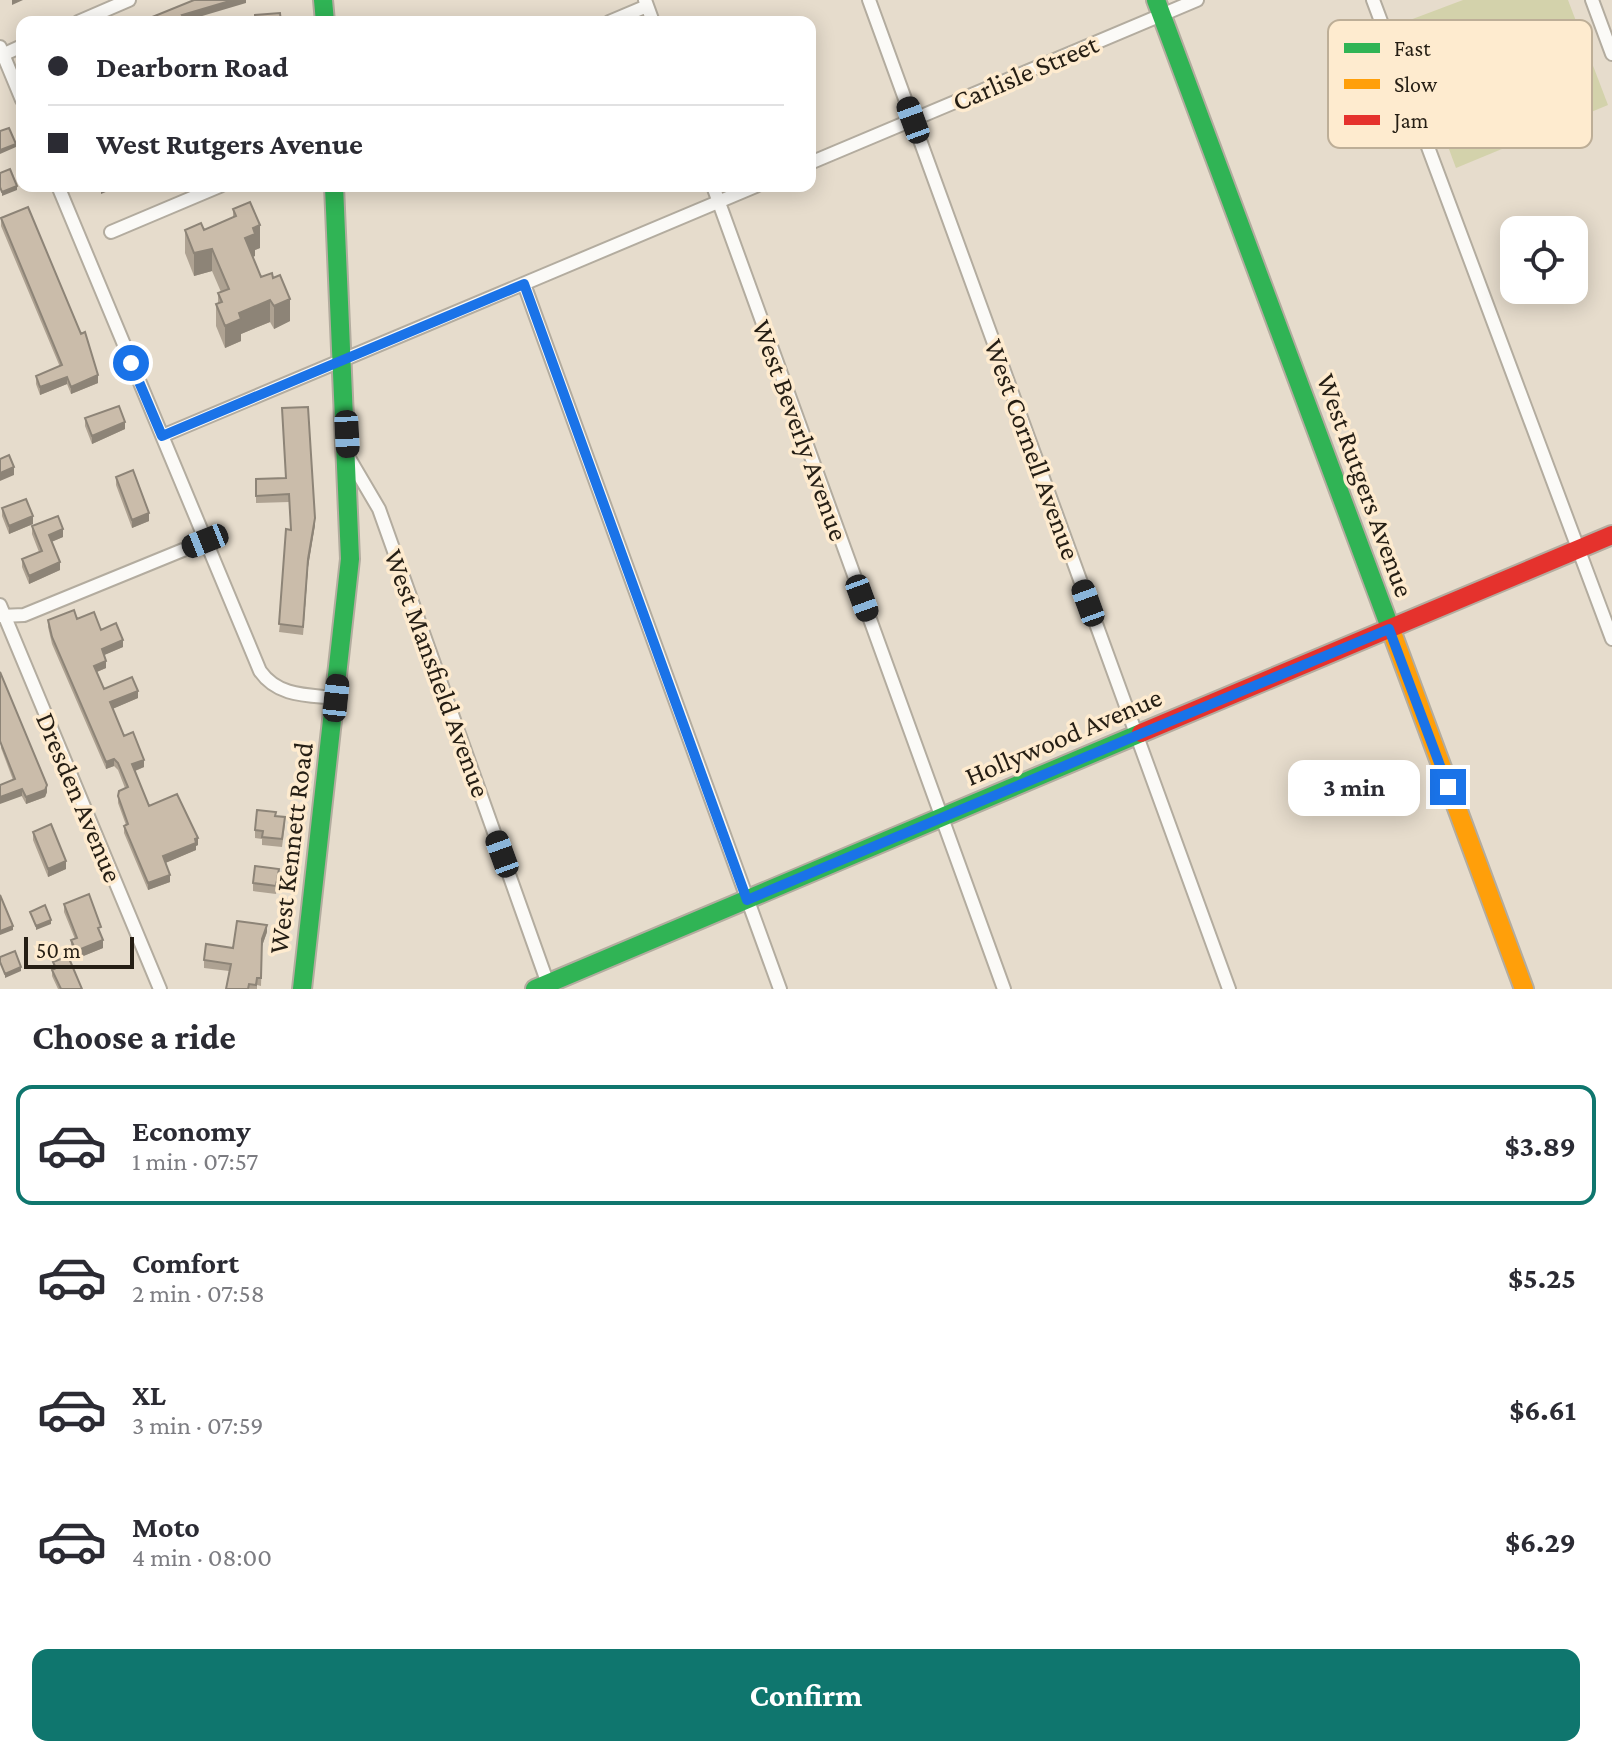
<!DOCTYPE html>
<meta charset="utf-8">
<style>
:root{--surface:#fff;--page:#f2f2f3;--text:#2b2b33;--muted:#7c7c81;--line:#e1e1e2;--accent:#0f766e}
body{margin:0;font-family:"Crimson Pro",serif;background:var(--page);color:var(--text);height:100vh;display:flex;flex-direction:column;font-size:30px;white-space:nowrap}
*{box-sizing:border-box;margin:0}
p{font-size:26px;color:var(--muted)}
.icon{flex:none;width:44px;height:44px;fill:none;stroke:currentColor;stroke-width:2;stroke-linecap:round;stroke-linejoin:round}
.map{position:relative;height:989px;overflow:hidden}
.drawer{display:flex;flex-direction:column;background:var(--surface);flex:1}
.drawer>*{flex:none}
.guide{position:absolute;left:16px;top:16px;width:800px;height:176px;border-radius:16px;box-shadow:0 4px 20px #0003;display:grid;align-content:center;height:176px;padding:0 32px;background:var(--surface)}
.fabs{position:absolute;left:1500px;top:216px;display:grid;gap:16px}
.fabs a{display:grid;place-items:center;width:88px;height:88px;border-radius:16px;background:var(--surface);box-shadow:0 4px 20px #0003;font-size:40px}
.scale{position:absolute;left:24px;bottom:20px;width:110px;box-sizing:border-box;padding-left:8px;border:4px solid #251e14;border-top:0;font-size:22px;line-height:28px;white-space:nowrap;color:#251e14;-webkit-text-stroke:6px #feebcf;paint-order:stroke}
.end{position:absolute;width:36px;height:36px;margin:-18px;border:10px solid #1a73e8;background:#fff;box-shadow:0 0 0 4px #fff}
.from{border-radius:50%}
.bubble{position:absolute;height:56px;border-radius:16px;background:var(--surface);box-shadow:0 4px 20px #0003;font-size:26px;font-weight:700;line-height:56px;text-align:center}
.car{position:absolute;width:24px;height:48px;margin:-24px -12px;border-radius:10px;box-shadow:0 0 6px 2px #0007;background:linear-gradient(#222 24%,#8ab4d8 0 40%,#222 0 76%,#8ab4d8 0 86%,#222 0)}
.guide b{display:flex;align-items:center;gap:28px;height:76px;font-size:30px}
.guide b+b{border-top:2px solid var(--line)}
.guide i{width:20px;height:20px;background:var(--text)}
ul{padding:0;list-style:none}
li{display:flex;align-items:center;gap:24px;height:120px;margin:0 16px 12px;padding:0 16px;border:4px solid transparent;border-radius:16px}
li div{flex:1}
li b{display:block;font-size:30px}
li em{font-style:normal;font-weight:700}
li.on{border-color:var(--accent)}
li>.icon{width:72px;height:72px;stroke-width:1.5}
h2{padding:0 32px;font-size:36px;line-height:96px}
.cta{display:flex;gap:16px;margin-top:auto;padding:16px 32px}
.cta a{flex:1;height:92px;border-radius:16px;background:var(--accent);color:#fff;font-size:32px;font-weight:700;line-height:92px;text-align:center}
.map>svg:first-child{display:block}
</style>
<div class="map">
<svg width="1612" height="989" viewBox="0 0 1612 989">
<rect width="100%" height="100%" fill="#e6dccc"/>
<path fill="#d3d2ab" d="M1463,0H1568L1608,105L1456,168L1402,23Z"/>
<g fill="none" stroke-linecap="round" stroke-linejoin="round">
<defs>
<path id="street" d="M645,0L653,22
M869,0L1229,989
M1373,0L1612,639
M1592,0L1612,54
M78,22L129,0
M609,22L647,6
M0,47L22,100
M0,56L22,46
M810,163L1197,0
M58,186L260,671C278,697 308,695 336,698
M713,186L1004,989
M111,232L220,186
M524,284L780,989
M162,436L756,186
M349,458L379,509L548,984
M0,605L160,989
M0,616L24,615L205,541"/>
<path id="fast" d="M323,0L325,22
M1156,0L1391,630
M302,989L350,559L334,186
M535,989L1141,733"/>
<path id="slow" d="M1391,630L1524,989"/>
<path id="jam" d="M1141,733L1612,535"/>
</defs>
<use href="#street" stroke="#b3ac9f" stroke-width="16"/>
<use href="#fast" stroke="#b3ac9f" stroke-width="22"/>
<use href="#slow" stroke="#b3ac9f" stroke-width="22"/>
<use href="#jam" stroke="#b3ac9f" stroke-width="22"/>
<use href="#street" stroke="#fbfaf7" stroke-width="12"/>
<use href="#fast" stroke="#30b455" stroke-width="18"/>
<use href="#slow" stroke="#ff9f0a" stroke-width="18"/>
<use href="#jam" stroke="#e5322d" stroke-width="18"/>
</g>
<path fill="#aea292" d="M233,209L260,248L255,250V256L252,257L261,277L290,321L274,329L270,322L241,334V341L225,348L216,326V304L218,303V293L221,292L212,271L194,276L185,253V230H204L233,218Z
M1,218L98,383L71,394L67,384L40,395L36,384V376L60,367L1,226Z
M85,418L125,429L92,444L85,426Z
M116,477L149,521L132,528L116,485Z
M285,478L315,525L308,567L303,635L279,632L291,530L289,502L256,503V479Z
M2,508L33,524L9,534L2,516Z
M32,526L63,537L51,542L60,570L29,584L22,567V559L39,552L32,534Z
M77,619L101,630L123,647L104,655L106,668L97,672L104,689L138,698L112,709L124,736L144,767L135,771L149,806L198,845L196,846V850L165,863L170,882L148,890L124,833V826L126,825L118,803V796L125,788L118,770L114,766L106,769L52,644L48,627V620Z
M0,672L47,792L45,797L26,804L13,780L1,748Z
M275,816L285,825L282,847L262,845V839L255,838V830Z
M33,832L66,869L48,877L33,840Z
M279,876L276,894L253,891V883Z
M64,904L101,935L103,948L76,959L71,948V940L75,939L64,912Z
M267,932L262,946L261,986L257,985V989H226L229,971L204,968V960Z
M53,962L82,989H58L52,976V970L53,969Z"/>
<path fill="#8d8477" d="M12,0H23L12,5Z
M233,0H246V3L182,22V15Z
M16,144V147L0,154V150Z
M17,186V190L2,196V192Z
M101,186H120L101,194Z
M260,225V248L255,250V256L245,260V238L253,228Z
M212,249V271L194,276V253Z
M290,299V321L274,329V306Z
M270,300V322L241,334V341L225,348V326L239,313Z
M98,375V383L71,394V387Z
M67,377V384L40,395V387Z
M125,422V429L92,444V436Z
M14,467V475L0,481V473Z
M149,513V521L132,528V520Z
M33,516V524L9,534V526Z
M315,518V525L308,567L303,635L308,559Z
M63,529V537L49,543V535Z
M60,562V570L29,584V576Z
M123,640V647L102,656V649Z
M106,661V668L94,673V666Z
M138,691V698L110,710V702Z
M114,759V766L106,769V762Z
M144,760V767L132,772V764Z
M47,785V792L45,797L26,804V797Z
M22,789V796L0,804V797Z
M198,838V845L196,846V850L163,864V856Z
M66,861V869L48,877V869Z
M170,875V882L148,890V883Z
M51,920V924L36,930V926Z
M267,925V932L262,946L261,986L262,939Z
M13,926V930L0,935V931Z
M103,940V948L76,959V951Z
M21,967V971L5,978V974Z"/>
<path fill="#cabcaa" stroke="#8d8477" stroke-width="2" d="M194,0H233L182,15L187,22H140Z
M280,13L281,22H255V15Z
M9,128L16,144L0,150V131Z
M10,169L17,186L2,192L0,187V173Z
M250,202L260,225L253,228L255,234L245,238L261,277L272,273L273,278L280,275L290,299L274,306L270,300L239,313L241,319L225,326L216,304L222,302L218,293L229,289L212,249L194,253L185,230L201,223L204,230L236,216L233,209Z
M28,207L81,334L85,332L98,375L71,387L67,377L40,387L36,376L62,365L1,218Z
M119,406L125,422L92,436L85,418Z
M308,407L315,518L308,559L303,627L279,624L286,529L291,530L289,494L256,496V479L286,478L282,408Z
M9,455L14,467L0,473V459Z
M133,470L149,513L132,520L116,477Z
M26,499L33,516L9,526L2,508Z
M58,516L63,529L49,535L60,562L29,576L22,559L42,551L32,526Z
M74,610L77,619L94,612L101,630L116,623L123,640L102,649L106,661L94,666L104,689L132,677L138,691L110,702L124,736L133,732L144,760L132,764L149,806L177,794L198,838L195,839L196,843L163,856L170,875L148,883L124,826L128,824L118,796L119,791L128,787L118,763L114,759L106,762L52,637L48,620Z
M0,672L47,785L45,790L26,797L22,789L0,797V785L15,779L0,741Z
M257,810L276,812L275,816L285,817L282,839L262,837L263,831L255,830Z
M51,824L66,861L48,869L33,832Z
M255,866L279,869L276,886L253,883Z
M89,894L101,927L98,928L103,940L76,951L71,940L77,938L64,904Z
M0,895L13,926L0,931Z
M45,905L51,920L36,926L30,912Z
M237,921L267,925L262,939L261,978H257L256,985L249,984L248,989H226L231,964L204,960L206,944L233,948Z
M15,951L21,967L5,974L0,962V957Z
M68,956L82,989H61L52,970L56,968L53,962Z"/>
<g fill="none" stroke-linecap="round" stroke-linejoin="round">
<path stroke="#1a73e8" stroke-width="10" d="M131,363L162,436L524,284L747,900L1389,629L1448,787"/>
</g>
<g text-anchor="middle" stroke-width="7" stroke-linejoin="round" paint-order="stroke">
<g font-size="28" fill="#251e14" stroke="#feebcf">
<text transform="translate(1025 72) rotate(-23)" y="10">Carlisle Street</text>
<text transform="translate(801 430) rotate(70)" y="10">West Beverly Avenue</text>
<text transform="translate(1033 449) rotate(70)" y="10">West Cornell Avenue</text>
<text transform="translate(1366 485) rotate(70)" y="10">West Rutgers Avenue</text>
<text transform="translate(438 673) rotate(70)" y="10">West Mansfield Avenue</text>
<text transform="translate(1063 736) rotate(-23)" y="10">Hollywood Avenue</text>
<text transform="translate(80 797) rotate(67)" y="10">Dresden Avenue</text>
<text transform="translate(290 848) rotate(-83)" y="10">West Kennett Road</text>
</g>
</g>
<rect x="1328" y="20" width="264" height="128" rx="12" fill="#feebcf" stroke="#bdae97" stroke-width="2"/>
<rect x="1344" y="43" width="36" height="10" fill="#30b455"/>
<rect x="1344" y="79" width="36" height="10" fill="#ff9f0a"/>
<rect x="1344" y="115" width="36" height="10" fill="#e5322d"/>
<g font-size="22" fill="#251e14">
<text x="1394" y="56">Fast</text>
<text x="1394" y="92">Slow</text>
<text x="1394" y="128">Jam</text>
</g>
</svg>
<div class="fabs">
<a><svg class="icon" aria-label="locate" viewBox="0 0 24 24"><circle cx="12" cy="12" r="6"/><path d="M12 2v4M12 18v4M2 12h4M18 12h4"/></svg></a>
</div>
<div class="scale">50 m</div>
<i class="end from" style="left:131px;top:363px"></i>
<i class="end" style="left:1448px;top:787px"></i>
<div class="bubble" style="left:1288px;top:760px;width:132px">3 min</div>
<i class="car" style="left:913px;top:120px;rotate:340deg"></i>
<i class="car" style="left:347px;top:434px;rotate:177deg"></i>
<i class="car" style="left:205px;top:541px;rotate:248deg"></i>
<i class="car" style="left:862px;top:598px;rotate:160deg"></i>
<i class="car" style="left:1088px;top:603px;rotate:340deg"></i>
<i class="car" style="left:336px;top:698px;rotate:6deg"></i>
<i class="car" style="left:502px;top:854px;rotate:340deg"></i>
<div class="guide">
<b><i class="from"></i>Dearborn Road</b>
<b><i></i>West Rutgers Avenue</b>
</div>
</div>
<section class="drawer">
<h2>Choose a ride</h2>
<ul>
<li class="on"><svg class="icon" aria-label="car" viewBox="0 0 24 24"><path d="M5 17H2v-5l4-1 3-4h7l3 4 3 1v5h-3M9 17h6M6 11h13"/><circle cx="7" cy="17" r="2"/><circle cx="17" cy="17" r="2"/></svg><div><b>Economy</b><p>1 min · 07:57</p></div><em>$3.89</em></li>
<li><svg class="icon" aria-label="car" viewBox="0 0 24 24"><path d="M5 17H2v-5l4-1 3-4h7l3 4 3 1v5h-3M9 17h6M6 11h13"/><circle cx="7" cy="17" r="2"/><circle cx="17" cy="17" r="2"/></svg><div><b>Comfort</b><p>2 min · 07:58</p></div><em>$5.25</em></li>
<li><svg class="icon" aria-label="car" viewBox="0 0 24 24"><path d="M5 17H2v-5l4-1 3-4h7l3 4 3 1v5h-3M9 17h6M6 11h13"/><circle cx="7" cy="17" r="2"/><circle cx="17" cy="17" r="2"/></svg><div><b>XL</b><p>3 min · 07:59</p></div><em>$6.61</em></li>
<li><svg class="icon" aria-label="car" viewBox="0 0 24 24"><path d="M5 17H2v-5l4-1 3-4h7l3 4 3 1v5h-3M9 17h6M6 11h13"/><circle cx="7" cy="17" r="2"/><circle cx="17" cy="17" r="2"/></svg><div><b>Moto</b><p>4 min · 08:00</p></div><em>$6.29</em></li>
</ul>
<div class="cta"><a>Confirm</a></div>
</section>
